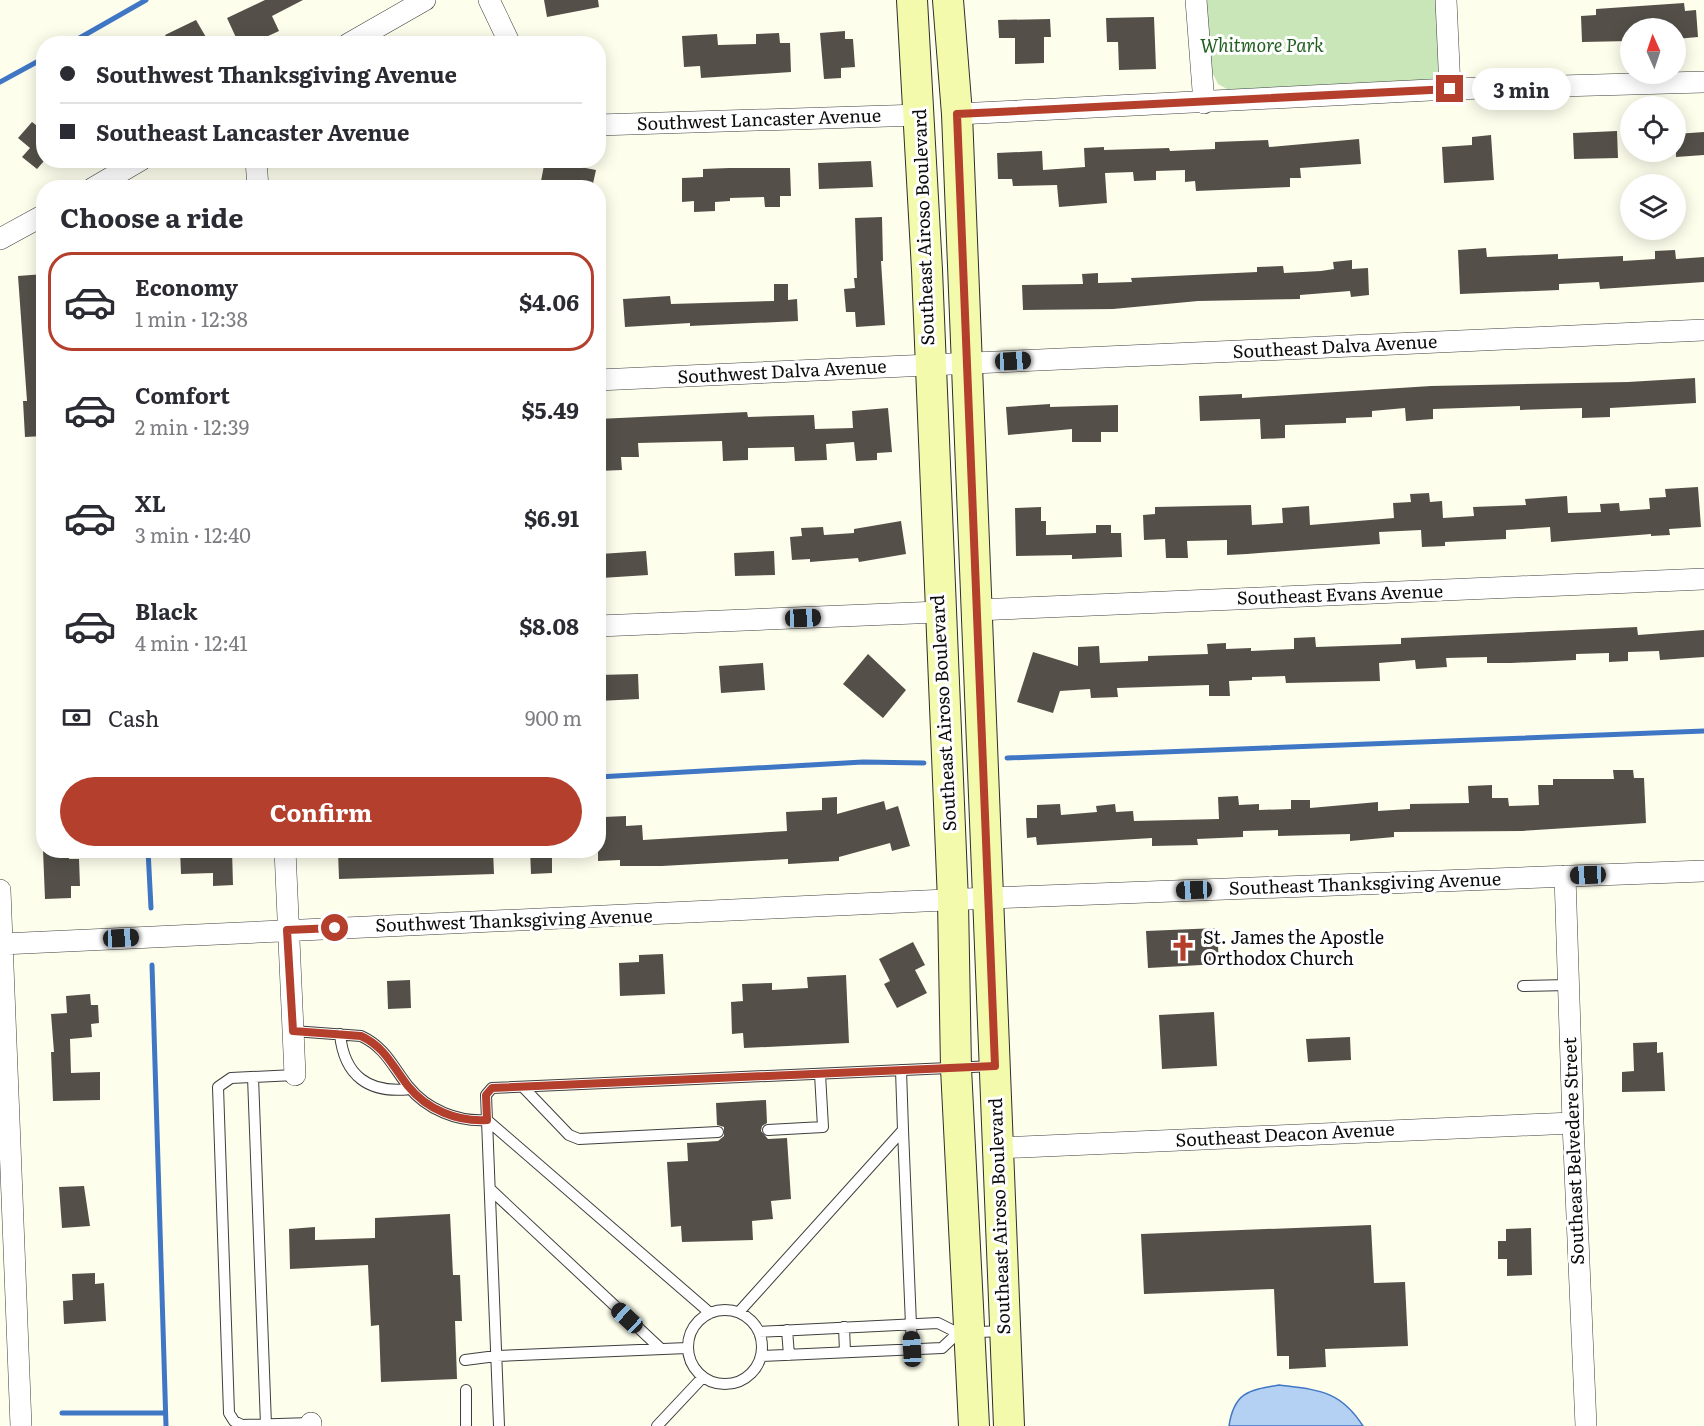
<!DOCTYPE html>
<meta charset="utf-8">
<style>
:root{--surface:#fff;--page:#f2f2f3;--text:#2b2b33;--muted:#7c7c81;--line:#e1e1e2;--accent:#b43f2c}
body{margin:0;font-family:Literata,serif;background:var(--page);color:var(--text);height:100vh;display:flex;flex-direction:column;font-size:22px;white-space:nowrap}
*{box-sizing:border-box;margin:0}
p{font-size:20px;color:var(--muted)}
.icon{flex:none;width:33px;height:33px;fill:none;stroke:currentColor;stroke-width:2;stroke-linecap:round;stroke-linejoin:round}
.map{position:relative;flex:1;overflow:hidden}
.details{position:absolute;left:36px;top:180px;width:570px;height:678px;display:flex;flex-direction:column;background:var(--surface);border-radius:24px;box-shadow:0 3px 15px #0003}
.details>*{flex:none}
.banner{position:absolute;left:36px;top:36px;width:570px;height:132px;border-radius:24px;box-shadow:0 3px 15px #0003;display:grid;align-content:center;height:132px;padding:0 24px;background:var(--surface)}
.needle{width:39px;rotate:357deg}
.controls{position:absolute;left:1620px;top:18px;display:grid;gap:12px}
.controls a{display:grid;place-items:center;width:66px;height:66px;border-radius:50%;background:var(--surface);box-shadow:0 3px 15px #0003;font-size:30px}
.end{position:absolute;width:27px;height:27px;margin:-14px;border:8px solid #b43f2c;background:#fff;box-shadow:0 0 0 3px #fff}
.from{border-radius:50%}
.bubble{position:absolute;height:42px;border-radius:21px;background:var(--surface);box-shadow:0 3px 15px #0003;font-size:20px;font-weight:700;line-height:42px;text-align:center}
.car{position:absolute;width:18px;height:36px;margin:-18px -9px;border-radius:8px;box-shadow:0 0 4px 2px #0007;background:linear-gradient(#222 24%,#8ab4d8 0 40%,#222 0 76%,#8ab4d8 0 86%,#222 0)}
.banner b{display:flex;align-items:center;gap:21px;height:57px;font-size:22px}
.banner b+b{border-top:2px solid var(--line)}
.banner i{width:15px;height:15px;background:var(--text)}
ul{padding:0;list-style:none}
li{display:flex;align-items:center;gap:18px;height:99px;margin:0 12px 9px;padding:0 12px;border:3px solid transparent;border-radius:24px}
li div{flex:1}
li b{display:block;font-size:22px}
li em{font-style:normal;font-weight:700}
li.selected{border-color:var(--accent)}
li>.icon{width:54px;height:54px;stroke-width:1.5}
h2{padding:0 24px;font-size:27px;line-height:72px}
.pay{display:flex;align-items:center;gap:15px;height:66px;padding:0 24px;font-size:22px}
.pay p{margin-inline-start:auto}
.primary-button{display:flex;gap:12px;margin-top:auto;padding:12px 24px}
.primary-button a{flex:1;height:69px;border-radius:36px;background:var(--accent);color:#fff;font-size:24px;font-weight:700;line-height:69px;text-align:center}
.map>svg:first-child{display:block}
</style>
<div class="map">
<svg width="1704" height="1426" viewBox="0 0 1704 1426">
<rect width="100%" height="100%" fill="#fefeed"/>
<path fill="#c8e6b8" d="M1203,0H1440L1441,66L1436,77L1421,85L1234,93L1218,84L1212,72Z"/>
<path fill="#b4d0f2" stroke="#3f77c5" stroke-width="1.5" d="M1279,1385C1318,1390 1340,1390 1363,1426H1229C1234,1392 1249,1390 1279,1385Z"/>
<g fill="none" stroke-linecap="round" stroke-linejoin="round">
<path stroke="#3f77c5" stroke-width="5" d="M69,44L146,0
M0,82L44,58
M1007,758L1704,731
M598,777L863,762L924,763
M148,850L151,908
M152,965L166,1426
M62,1413H165"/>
</g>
<path fill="#545049" d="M265,0H303L272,16L279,31L251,44H239L227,18Z
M544,0H598L599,7L547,17Z
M1684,3L1685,11L1696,10L1698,37L1676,39V28H1630V41L1582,42L1581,16L1596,15V9Z
M1154,17L1156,69L1119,70L1118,42H1107L1106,18Z
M1050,19L1051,37H1044V63L1015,64V38H999L998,20Z
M196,20L210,44H171L165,35Z
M845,31V39H853L855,67L841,68V78L824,79L820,33Z
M779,33L780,43H790L791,72L701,78L700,66L684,67L682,36L717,34L718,45L756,44V34Z
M32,122L44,131V161L37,169L22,157L30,148L18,138Z
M1617,131L1618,158L1574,159L1573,133Z
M1704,132V155L1676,157V134Z
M1491,135L1494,180L1444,183L1442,147L1472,145V137Z
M1359,139L1361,164L1300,168L1301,178H1290V187L1196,191L1195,181L1185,182V170L1156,171V180L1134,181L1133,172L1105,173L1107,203L1059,207L1057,185L1013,186L1012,179H998L997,153L1042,151L1043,170L1085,167L1084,148L1104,147V150L1169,148L1170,151L1215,149V142L1268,140L1269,147Z
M545,160L596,170L592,188H572L541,181Z
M871,161L873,187L819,189L818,163Z
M729,168H790L791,196H780V207H765L764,197L730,198V201L715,202V211L694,212V201L682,202V178L703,177V169Z
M882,217L883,261H881L885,325L856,327L855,312H846L844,289L855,288L854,278H857L855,218Z
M1486,248L1487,257L1558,254V259L1623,256V261L1655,259V251L1675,250L1676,259L1704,257V282L1600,289L1599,282L1559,284V290L1460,294L1458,250Z
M1352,260V269L1368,268L1369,295L1351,297L1350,291L1300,295V299L1198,301L1113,309L1023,310L1022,285L1083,284L1082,274L1098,273V283L1132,282L1131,278L1257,272V267L1283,266L1284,273L1321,271L1334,269L1333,262Z
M44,274V436L25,437L23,401H27L18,276Z
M774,284H788V300L797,299L798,321L690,326V323L625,327L623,299L670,296L671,304L774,301Z
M1695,378L1696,403L1610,408V417L1582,418V408L1520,410V406L1433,409V419L1406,421L1405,408L1372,411V417L1346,418V423L1285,425V438L1261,439L1260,419L1200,421L1199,396L1242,394V398L1431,386L1628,382Z
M1050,404V407L1118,405V432H1101V442H1072V429L1008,435L1006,407Z
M888,408L892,452L877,453V460L856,461L854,442L826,444L827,460L795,461L794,447L748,448V460L723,461L722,441L638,443L639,457H621L622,470L598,471V419L747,412L748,417L814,415L815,429L853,428L852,411Z
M1698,487L1701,527L1669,529L1670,535L1651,536V534L1551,542L1550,527L1506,530V539L1445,542V546L1422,547L1421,530L1379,532L1380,544L1247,554L1227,555V540L1187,541L1188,558H1166L1165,539L1144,540L1143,515L1155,514V507L1251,505L1252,525L1283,523L1282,508L1309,506L1310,525L1394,518L1393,503L1411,502L1410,494L1429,493L1430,502L1442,501L1443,518L1474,516L1473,507L1526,505L1525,499L1567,496L1568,513L1601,512L1600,504L1619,503L1620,511L1650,509L1649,498L1666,497L1665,489Z
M1041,507V521H1046V535L1096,533V525H1111V533H1121L1122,557L1072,559V555L1016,556L1015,508Z
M901,521L906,554L859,562L858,558L810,562V559L792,560L790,537L802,536L801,528L823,527L824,535L854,533V529Z
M646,551L648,575L601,578L600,554Z
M774,551L775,575L735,576L734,553Z
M1637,627L1638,635L1704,630V657L1660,660L1659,651L1628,652V661L1609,662V653L1576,654V660L1511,663H1487V657L1446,658L1447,667L1416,669L1415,660L1379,663L1380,681L1286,683L1285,676L1252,677V680L1229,681L1230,696H1209V685L1117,688L1118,697L1091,698L1090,689L1060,691L1053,713L1017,702L1033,652L1078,666V647L1099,646L1100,663L1148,661V656L1208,654L1207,644L1226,643V649L1251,648V651L1294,649V638L1315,637L1316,647L1401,644V638Z
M868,654L906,690L883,718L843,684Z
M763,663L765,690L721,693L719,666Z
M638,674L639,699L598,701V675Z
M1613,770H1633L1634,778H1644L1646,823L1522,831L1394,832V837L1350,841V834L1278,836V830L1243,831V837L1197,839L1198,845L1152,846V838L1037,845L1036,837L1027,838L1026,818H1037V805L1060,804L1061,815L1097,812L1096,806L1115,804L1116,812L1133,811L1134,821L1219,819L1218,797L1238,796L1239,805L1259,804V810L1291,809V800H1310V808L1378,802V811L1410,809V804L1469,803L1468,786L1492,785V798H1508L1509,806L1539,805L1538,785H1553V779H1614Z
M837,797V814L884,801L886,810L898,806L910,846L892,851L890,843L839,857V861L788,864V859L662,866H620V860L598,861V827H604V817L626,816V826L642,825L643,840L787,831L786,812L822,810V798Z
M43,850H68L69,859H79L80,886H71V898L45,899Z
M180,850H232L233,885L213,886V873L181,874Z
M493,850L494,874L339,879L338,851Z
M530,850H552V873L531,874Z
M1217,928L1219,964L1148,968L1146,931Z
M913,942L925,965L915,970L927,993L897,1008L884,984L890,981L879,959Z
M663,954L665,994L620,996L619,963L639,962V955Z
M846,975L849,1043L744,1048L743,1033L732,1034L731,1002L743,1001L742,984L772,983V990L808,988L807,977Z
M410,980L411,1008L388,1009L387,981Z
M90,994L91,1005H98L99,1023L91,1024L92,1037L70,1039L71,1073L100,1072V1100L53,1101L51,1052H54L51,1014L67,1013L66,996Z
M1214,1012L1217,1066L1162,1069L1159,1015Z
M1350,1037L1351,1060L1308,1062L1306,1039Z
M1657,1042V1053L1663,1052L1665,1091L1622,1092V1072L1634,1071L1633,1043Z
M766,1100L767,1123L762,1126L761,1131L768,1139L787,1138L791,1199L771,1201L773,1219L752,1221L753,1240L682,1242L681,1226L671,1227L667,1162L688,1161L687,1143L718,1141L724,1136V1127L717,1125L716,1103Z
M84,1186L90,1226L62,1228L59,1187Z
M450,1214L453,1275H460L462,1321H455L457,1379L381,1382L379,1325L371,1326L368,1265L290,1269L289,1229L315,1227V1240L375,1238V1218Z
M1371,1225L1374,1283L1405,1282L1408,1346L1325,1349L1326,1367L1289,1369V1356H1277L1274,1289L1144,1294L1141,1234Z
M1531,1228L1532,1275L1507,1276V1259H1498V1241H1506V1229Z
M95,1273V1284L104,1283L106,1321L64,1324L63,1301L73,1300L72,1274Z"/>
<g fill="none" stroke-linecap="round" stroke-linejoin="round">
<defs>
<path id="lane" d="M1523,986L1568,985
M293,1031L361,1036C385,1047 393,1067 408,1086C427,1110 458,1122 487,1120L710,1313
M340,1034C344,1076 369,1094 410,1089
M295,1075L231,1078L218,1087L229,1413L234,1421L242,1425L311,1423
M253,1077L266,1425
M523,1087L569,1135L579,1139L718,1132
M768,1130L823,1127L820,1074
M903,1130L912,1349
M490,1189L661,1349
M688 1347a37 37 0 1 1 74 0a37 37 0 1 1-74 0Z
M739,1312L903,1130L901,1070
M844,1327L845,1352
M787,1330L789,1355
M759,1332L938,1323L958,1333L1002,1331
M761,1356L942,1348L958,1333
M465,1360L496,1356L687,1348
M466,1390V1426
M499,1426L486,1095L492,1088L994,1066
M657,1426L703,1377"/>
<path id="street" d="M489,0L510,44
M1196,0L1204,103
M1446,0L1450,89
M348,44L425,0
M957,114L1450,89L1704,82
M598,125L920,115
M256,160L258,188
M93,188L141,160
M0,239L44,215
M598,380L1704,330
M976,610L1704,579
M598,626L939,612
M285,850L295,1075
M1565,876L1573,1123L1586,1426
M0,890L21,1426
M2,944L989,898L1704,871
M997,1148L1573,1123
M311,1423V1426"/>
<path id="secondary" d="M912,0L927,270L953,901L956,1068L974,1426
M948,0L957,114L1009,1426"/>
</defs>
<use href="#lane" stroke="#3f3f3f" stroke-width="12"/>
<use href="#street" stroke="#3f3f3f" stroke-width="22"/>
<use href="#secondary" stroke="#2e2e2e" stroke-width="32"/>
<use href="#lane" stroke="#fff" stroke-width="10"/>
<use href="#street" stroke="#fff" stroke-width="21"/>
<use href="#secondary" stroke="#f4faab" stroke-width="30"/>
</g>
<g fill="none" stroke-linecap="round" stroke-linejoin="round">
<path stroke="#b43f2c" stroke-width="8" d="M335,928L287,930L293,1031L361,1036C385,1047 393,1067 408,1086C427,1110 458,1122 487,1120L486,1095L492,1088L995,1066L957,114L1450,89"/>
</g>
<defs>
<symbol id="church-bare" viewBox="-9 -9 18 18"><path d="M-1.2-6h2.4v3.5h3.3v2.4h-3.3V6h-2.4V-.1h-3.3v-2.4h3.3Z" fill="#b43f2c" stroke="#fff" stroke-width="2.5" paint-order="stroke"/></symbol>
</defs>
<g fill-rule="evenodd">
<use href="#church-bare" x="1164" y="929" width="38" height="38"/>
</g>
<g text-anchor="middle" stroke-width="6" stroke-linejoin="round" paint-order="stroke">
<g font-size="18" font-style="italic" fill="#226021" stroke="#fff">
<text x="1262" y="52">Whitmore Park</text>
</g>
<g font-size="18" fill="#0c0c0c" stroke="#fff">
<text transform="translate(759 120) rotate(-2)" y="6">Southwest Lancaster Avenue</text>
<text transform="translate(924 227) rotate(-92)" y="6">Southeast Airoso Boulevard</text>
<text transform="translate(1335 347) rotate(-3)" y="6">Southeast Dalva Avenue</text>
<text transform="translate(782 372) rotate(-3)" y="6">Southwest Dalva Avenue</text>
<text transform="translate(1340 595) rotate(-2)" y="6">Southeast Evans Avenue</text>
<text transform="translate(944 713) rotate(-93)" y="6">Southeast Airoso Boulevard</text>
<text transform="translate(1365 884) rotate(-2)" y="6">Southeast Thanksgiving Avenue</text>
<text transform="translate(514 921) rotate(-2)" y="6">Southwest Thanksgiving Avenue</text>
<text transform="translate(1285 1135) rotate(-3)" y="6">Southeast Deacon Avenue</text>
<text transform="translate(1574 1151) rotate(-92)" y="6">Southeast Belvedere Street</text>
<text transform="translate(1000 1216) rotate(-92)" y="6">Southeast Airoso Boulevard</text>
</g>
<g font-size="18" fill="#0c0c0c" stroke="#fff" text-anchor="start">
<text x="1203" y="944">St. James the Apostle<tspan x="1203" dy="21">Orthodox Church</tspan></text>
</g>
</g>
</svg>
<div class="controls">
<a><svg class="needle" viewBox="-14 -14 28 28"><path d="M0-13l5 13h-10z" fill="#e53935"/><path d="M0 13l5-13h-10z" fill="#7c7c81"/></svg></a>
<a><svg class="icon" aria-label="locate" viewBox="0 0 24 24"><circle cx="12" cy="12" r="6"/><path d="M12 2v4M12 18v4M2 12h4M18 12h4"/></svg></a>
<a><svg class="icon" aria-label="layers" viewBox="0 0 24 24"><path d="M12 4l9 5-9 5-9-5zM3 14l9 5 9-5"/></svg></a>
</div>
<i class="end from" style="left:335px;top:928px"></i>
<i class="end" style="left:1450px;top:89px"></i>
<div class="bubble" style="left:1472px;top:68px;width:99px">3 min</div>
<i class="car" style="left:1013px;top:361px;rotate:87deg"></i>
<i class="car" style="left:803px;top:618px;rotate:88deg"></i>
<i class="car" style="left:1588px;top:875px;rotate:268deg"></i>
<i class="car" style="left:1194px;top:890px;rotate:268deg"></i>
<i class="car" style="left:121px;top:938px;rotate:87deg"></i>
<i class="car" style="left:627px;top:1318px;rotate:313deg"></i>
<i class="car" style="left:912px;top:1349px;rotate:357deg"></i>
<div class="banner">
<b><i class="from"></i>Southwest Thanksgiving Avenue</b>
<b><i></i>Southeast Lancaster Avenue</b>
</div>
<section class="details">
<h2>Choose a ride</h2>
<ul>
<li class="selected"><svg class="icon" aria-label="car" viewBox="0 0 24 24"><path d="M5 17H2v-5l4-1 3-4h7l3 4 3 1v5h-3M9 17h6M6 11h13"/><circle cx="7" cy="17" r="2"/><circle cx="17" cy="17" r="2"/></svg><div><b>Economy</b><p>1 min · 12:38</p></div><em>$4.06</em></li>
<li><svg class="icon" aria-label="car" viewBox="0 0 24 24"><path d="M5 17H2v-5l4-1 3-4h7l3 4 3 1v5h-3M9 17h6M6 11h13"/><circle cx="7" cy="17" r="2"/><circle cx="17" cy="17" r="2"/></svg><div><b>Comfort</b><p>2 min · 12:39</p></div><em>$5.49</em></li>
<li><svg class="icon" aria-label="car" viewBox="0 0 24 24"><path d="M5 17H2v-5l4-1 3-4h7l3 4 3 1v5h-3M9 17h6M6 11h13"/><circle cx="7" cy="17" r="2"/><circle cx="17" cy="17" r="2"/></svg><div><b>XL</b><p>3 min · 12:40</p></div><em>$6.91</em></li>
<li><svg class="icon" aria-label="car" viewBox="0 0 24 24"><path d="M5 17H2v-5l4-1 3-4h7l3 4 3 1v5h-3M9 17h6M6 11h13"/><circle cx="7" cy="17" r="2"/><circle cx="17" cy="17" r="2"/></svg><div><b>Black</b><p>4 min · 12:41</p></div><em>$8.08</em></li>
</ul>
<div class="pay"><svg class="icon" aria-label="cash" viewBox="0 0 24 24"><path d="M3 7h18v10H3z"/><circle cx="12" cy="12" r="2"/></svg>Cash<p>900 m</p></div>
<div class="primary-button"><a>Confirm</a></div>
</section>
</div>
